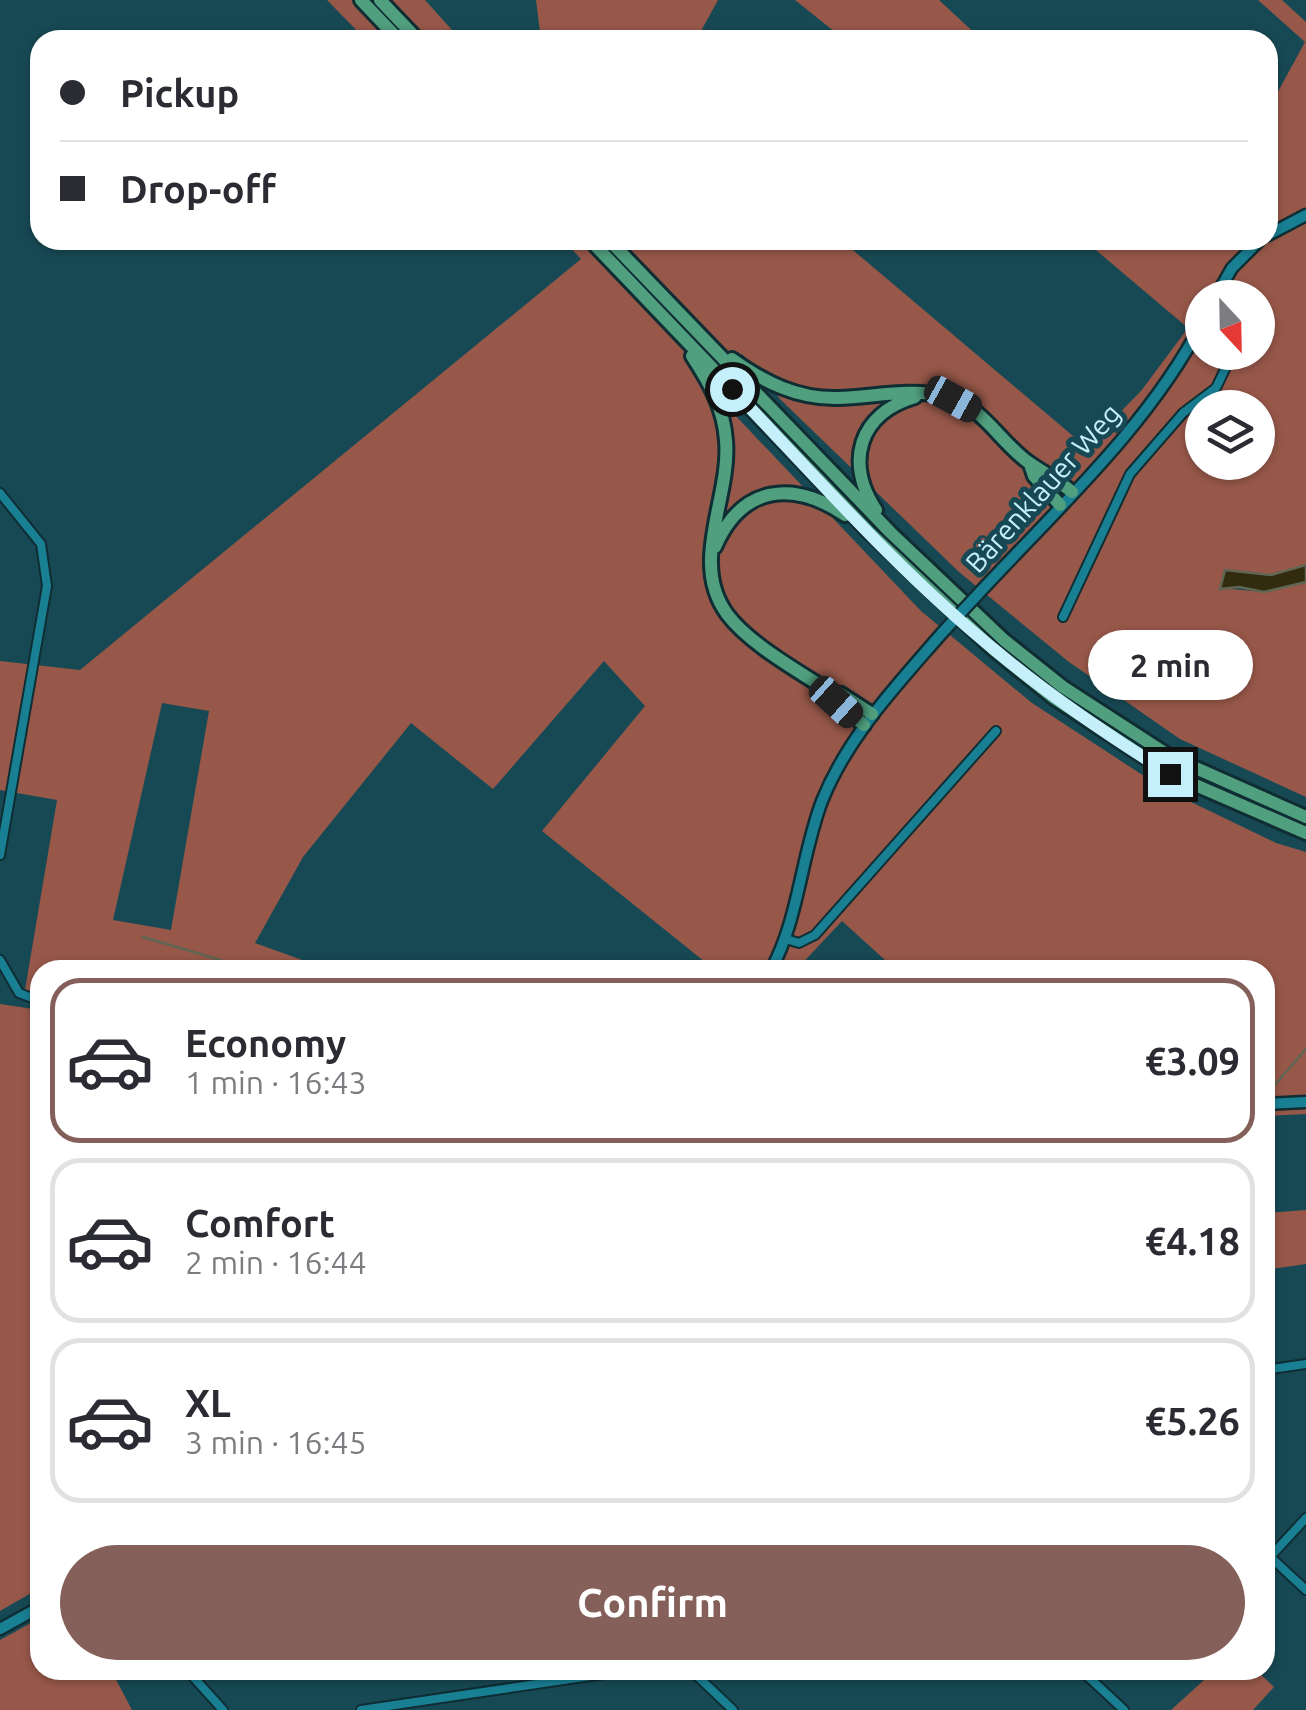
<!DOCTYPE html>
<meta charset="utf-8">
<style>
:root{--surface:#fff;--page:#f2f2f3;--text:#2b2b33;--muted:#7c7c81;--line:#e1e1e2;--accent:#855f59}
body{margin:0;font-family:Ubuntu,sans-serif;background:var(--page);color:var(--text);height:100vh;display:flex;flex-direction:column;font-size:38px;white-space:nowrap}
*{box-sizing:border-box;margin:0}
p{font-size:32px;color:var(--muted)}
.icon{flex:none;width:55px;height:55px;fill:none;stroke:currentColor;stroke-width:2;stroke-linecap:round;stroke-linejoin:round}
.map{position:relative;flex:1;overflow:hidden}
.side{position:absolute;left:30px;top:960px;width:1245px;height:720px;display:flex;flex-direction:column;background:var(--surface);border-radius:30px;box-shadow:0 2px 8px #0004}
.side>*{flex:none}
.top-card{position:absolute;left:30px;top:30px;width:1248px;height:220px;border-radius:30px;box-shadow:0 2px 8px #0004;display:grid;align-content:center;height:220px;padding:0 30px;background:var(--surface)}
.needle{width:65px;rotate:158deg}
.tools{position:absolute;left:1185px;top:280px;display:grid;gap:20px}
.tools a{display:grid;place-items:center;width:90px;height:90px;border-radius:50%;background:var(--surface);box-shadow:0 2px 8px #0004;font-size:50px}
.end{position:absolute;width:45px;height:45px;margin:-22px;border:12px solid #c5effa;background:#111;box-shadow:0 0 0 5px #111}
.from{border-radius:50%}
.bubble{position:absolute;height:70px;border-radius:35px;background:var(--surface);box-shadow:0 2px 8px #0004;font-size:32px;font-weight:600;line-height:70px;text-align:center}
.car{position:absolute;width:30px;height:60px;margin:-30px -15px;border-radius:12px;box-shadow:0 0 8px 2px #0007;background:linear-gradient(#222 24%,#8ab4d8 0 40%,#222 0 76%,#8ab4d8 0 86%,#222 0)}
.top-card b{display:flex;align-items:center;gap:35px;height:95px;font-size:38px}
.top-card b+b{border-top:2px solid var(--line)}
.top-card i{width:25px;height:25px;background:var(--text)}
ul{padding:18px 0 0;list-style:none}
li{display:flex;align-items:center;gap:30px;height:165px;margin:0 20px 15px;padding:0 10px;border:5px solid var(--line);border-radius:30px}
li div{flex:1}
li b{display:block;font-size:38px}
li em{font-style:normal;font-weight:600}
li.on{border-color:var(--accent)}
li>.icon{width:90px;height:90px;stroke-width:1.5}
.button{display:flex;gap:20px;margin-top:auto;padding:20px 30px}
.button a{flex:1;height:115px;border-radius:60px;background:var(--accent);color:#fff;font-size:40px;font-weight:600;line-height:115px;text-align:center}
.map>svg:first-child{display:block}
</style>
<div class="map">
<svg width="1306" height="1710" viewBox="0 0 1306 1710">
<rect width="100%" height="100%" fill="#174954"/>
<path fill="#975849" fill-rule="evenodd" d="M327,0H425L461,40H366Z
M536,0H718L696,40H541Z
M795,0H939L982,40H845Z
M1258,0H1282L1306,22V565L1271,575L1226,570L1220,588L1264,592L1306,582V797L1180,739L1069,662L959,572L781,400L742,354L704,389L733,413L921,611L1032,703L1164,789L1276,843L1306,852V1114L1265,1116V970H896L842,921L796,970H715L542,831L645,706L604,661L493,789L411,723L303,857L255,943L330,970H40V999L25,990L57,800L0,790V661L80,670L581,259L563,240H841L1086,447L1141,391L1188,328L1084,240H1268V110L1305,42ZM1202,298H1258V352H1202ZM1202,408H1258V462H1202ZM162,703L209,711L171,930L113,920Z
M0,1004L40,1010V1588L0,1611Z
M1306,1210V1264L1265,1270V1213Z
M40,1618V1670H111L132,1710H0V1640Z
M1215,1670H1256L1274,1687L1253,1710H1171Z"/>
<path fill="#332b0d" stroke="#5f6654" stroke-width="2.5" d="M1306,565V582L1264,592L1239,587L1220,589L1225,570L1271,575Z"/>
<g fill="none" stroke-linecap="round" stroke-linejoin="round">
<path stroke="#5f6654" stroke-width="2.5" d="M143,937L254,970
M1265,1087H1273L1306,1049"/>
<defs>
<path id="minor" d="M0,493L41,544L47,586L0,855
M1063,617L1130,474L1183,413L1216,388L1226,367L1224,352
M786,939L799,943L815,935L996,731
M0,960L19,993L40,1001
M1265,1370L1306,1364
M1265,1552L1306,1590
M1270,1557L1306,1518
M187,1670L223,1710
M691,1670L733,1710
M1081,1670L1124,1710
M361,1710L631,1670"/>
<path id="tertiary" d="M1268,235L1306,215
M1215,298L1232,268L1260,240
M980,592C1058,508 1149,425 1202,323
M771,970C799,918 801,856 822,801C848,736 897,685 942,633
M1265,1104L1306,1102
M0,1629L40,1607"/>
<path id="trunk" d="M361,0L399,40
M380,0L418,40
M590,240L868,531L993,649L1054,698L1170,774L1306,833
M609,240L891,533L1004,640L1063,687L1171,757L1306,817
M692,356C709,382 724,408 726,441C731,497 689,562 727,614C749,644 800,672 832,693L841,694L872,714
M732,359C764,382 797,399 838,398C873,397 910,388 945,396C981,404 1000,442 1028,462C1042,472 1058,480 1072,492
M1030,464L1034,476L1060,505
M876,510C845,463 858,414 915,397
M715,547C742,485 793,480 845,515
M832,693L836,702L864,725"/>
</defs>
<use href="#minor" stroke="#0f2d33" stroke-width="12"/>
<use href="#tertiary" stroke="#0f2d33" stroke-width="15"/>
<use href="#trunk" stroke="#0f2d33" stroke-width="18"/>
<use href="#minor" stroke="#198094" stroke-width="8"/>
<use href="#tertiary" stroke="#198094" stroke-width="10"/>
<use href="#trunk" stroke="#509f7e" stroke-width="12"/>
<defs>
<path id="tertiary-bridge" d="M942,633L980,592"/>
</defs>
<use href="#tertiary-bridge" stroke="#0f2d33" stroke-width="15" stroke-linecap="butt"/>
<use href="#tertiary-bridge" stroke="#198094" stroke-width="10"/>
</g>
<g fill="none" stroke-linecap="round" stroke-linejoin="round">
<path stroke="#c5effa" stroke-width="12" d="M732,389C817,478 900,573 996,651C1051,697 1109,736 1170,774"/>
</g>
<g text-anchor="middle" stroke-width="10" stroke-linejoin="round" paint-order="stroke">
<g font-size="28" fill="#c5effa" stroke="#174954">
<text transform="translate(1043 488) rotate(-48)" y="10">Bärenklauer Weg</text>
</g>
</g>
</svg>
<div class="tools">
<a><svg class="needle" viewBox="-14 -14 28 28"><path d="M0-13l5 13h-10z" fill="#e53935"/><path d="M0 13l5-13h-10z" fill="#7c7c81"/></svg></a>
<a><svg class="icon" aria-label="layers" viewBox="0 0 24 24"><path d="M12 4l9 5-9 5-9-5zM3 14l9 5 9-5"/></svg></a>
</div>
<i class="end from" style="left:732px;top:389px"></i>
<i class="end" style="left:1170px;top:774px"></i>
<div class="bubble" style="left:1088px;top:630px;width:165px">2 min</div>
<i class="car" style="left:953px;top:399px;rotate:119deg"></i>
<i class="car" style="left:836px;top:702px;rotate:132deg"></i>
<div class="top-card">
<b><i class="from"></i>Pickup</b>
<b><i></i>Drop-off</b>
</div>
<section class="side">
<ul>
<li class="on"><svg class="icon" aria-label="car" viewBox="0 0 24 24"><path d="M5 17H2v-5l4-1 3-4h7l3 4 3 1v5h-3M9 17h6M6 11h13"/><circle cx="7" cy="17" r="2"/><circle cx="17" cy="17" r="2"/></svg><div><b>Economy</b><p>1 min · 16:43</p></div><em>€3.09</em></li>
<li><svg class="icon" aria-label="car" viewBox="0 0 24 24"><path d="M5 17H2v-5l4-1 3-4h7l3 4 3 1v5h-3M9 17h6M6 11h13"/><circle cx="7" cy="17" r="2"/><circle cx="17" cy="17" r="2"/></svg><div><b>Comfort</b><p>2 min · 16:44</p></div><em>€4.18</em></li>
<li><svg class="icon" aria-label="car" viewBox="0 0 24 24"><path d="M5 17H2v-5l4-1 3-4h7l3 4 3 1v5h-3M9 17h6M6 11h13"/><circle cx="7" cy="17" r="2"/><circle cx="17" cy="17" r="2"/></svg><div><b>XL</b><p>3 min · 16:45</p></div><em>€5.26</em></li>
</ul>
<div class="button"><a>Confirm</a></div>
</section>
</div>
